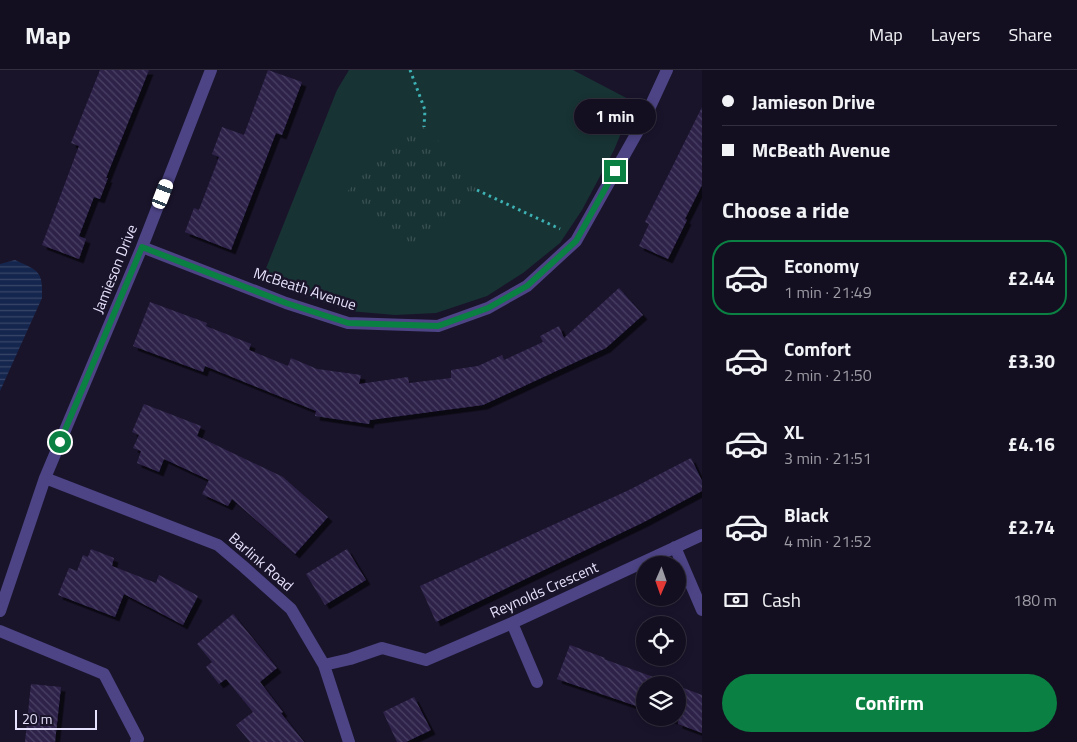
<!DOCTYPE html>
<meta charset="utf-8">
<style>
:root{--surface:#140f20;--page:#211d2d;--text:#f1f3f6;--muted:#9d9ca5;--line:#332f3e;--accent:#0b8043}
body{margin:0;font-family:"Titillium Web",sans-serif;background:var(--page);color:var(--text);height:100vh;display:flex;flex-direction:column;font-size:19px;white-space:nowrap}
*{box-sizing:border-box;margin:0}
p{font-size:16px;color:var(--muted)}
.icon{flex:none;width:28px;height:28px;fill:none;stroke:currentColor;stroke-width:2;stroke-linecap:round;stroke-linejoin:round}
.map{position:relative;flex:1;overflow:hidden}
.side{display:flex;flex-direction:column;background:var(--surface);width:375px}
.side>*{flex:none}
.hud{display:grid;align-content:center;height:110px;padding:0 20px;background:var(--surface)}
.needle{width:32px;rotate:182deg}
.buttons{position:absolute;left:636px;top:486px;display:grid;gap:10px}
.buttons a{display:grid;place-items:center;width:50px;height:50px;border-radius:50%;background:var(--surface);box-shadow:0 2px 8px #0003,0 0 0 1px var(--line);font-size:25px}
.scale{position:absolute;left:15px;bottom:12px;width:82px;box-sizing:border-box;padding-left:5px;border:2px solid #e6e1fc;border-top:0;font-size:14px;line-height:18px;white-space:nowrap;color:#e6e1fc;-webkit-text-stroke:4px #1a142b;paint-order:stroke}
.end{position:absolute;width:22px;height:22px;margin:-11px;border:6px solid #0b8043;background:#fff;box-shadow:0 0 0 2px #fff}
.from{border-radius:50%}
.bubble{position:absolute;height:35px;border-radius:18px;background:var(--surface);box-shadow:0 2px 8px #0003,0 0 0 1px var(--line);font-size:16px;font-weight:700;line-height:35px;text-align:center}
.car{position:absolute;width:15px;height:30px;margin:-15px -8px;border-radius:6px;box-shadow:0 0 4px 1px #0007;background:linear-gradient(#fff 24%,#345 0 40%,#fff 0 76%,#345 0 86%,#fff 0)}
.hud b{display:flex;align-items:center;gap:18px;height:48px;font-size:19px}
.hud b+b{border-top:1px solid var(--line)}
.hud i{width:12px;height:12px;background:var(--text)}
ul{padding:0;list-style:none}
li{display:flex;align-items:center;gap:15px;height:75px;margin:0 10px 8px;padding:0 10px;border:2px solid transparent;border-radius:20px}
li div{flex:1}
li b{display:block;font-size:19px}
li em{font-style:normal;font-weight:700}
li.active{border-color:var(--accent)}
li>.icon{width:45px;height:45px;stroke-width:1.5}
h2{padding:0 20px;font-size:22px;line-height:60px}
.pay{display:flex;align-items:center;gap:12px;height:55px;padding:0 20px;font-size:19px}
.pay p{margin-inline-start:auto}
.cta{display:flex;gap:10px;margin-top:auto;padding:10px 20px}
.cta a{flex:1;height:58px;border-radius:30px;background:var(--accent);color:#fff;font-size:20px;font-weight:700;line-height:58px;text-align:center}
header{display:flex;align-items:center;gap:30px;box-sizing:border-box;height:70px;padding:0 25px;background:var(--surface);border-bottom:1px solid var(--line)}
header strong{font-size:24px}
nav{display:flex;gap:28px;margin-inline-start:auto;font-size:18px}
main{display:flex;flex:1;min-height:0}
.map>svg:first-child{display:block}
</style>
<header>
<strong>Map</strong>
<nav><a>Map</a><a>Layers</a><a>Share</a></nav>
</header>
<main>
<div class="map">
<svg width="702" height="672" viewBox="0 0 702 672">
<defs>
<pattern id="park-tufts" width="24" height="20" patternUnits="userSpaceOnUse" patternTransform="scale(1.25)"><rect width="24" height="20" fill="#183334"/><path d="M3 7l-1-3M5 7V3M7 7l1-3M15 17l-1-3M17 17v-4M19 17l1-3" fill="none" stroke="#3a5052"/></pattern>
<pattern id="water-rules" width="6" height="5" patternUnits="userSpaceOnUse" patternTransform="scale(1.25)"><rect width="6" height="5" fill="#15264e"/><path d="M0 2.5h6" fill="none" stroke="#374568"/></pattern>
<pattern id="building-back-hatch" width="6" height="6" patternUnits="userSpaceOnUse" patternTransform="scale(1.25)"><rect width="6" height="6" fill="#2d224a"/><path d="M-1 5l2 2M0 0l6 6M5-1l2 2" fill="none" stroke="#4b4265"/></pattern>
<filter id="shadow"><feDropShadow dx="4.5" dy="4.5" stdDeviation="0" flood-color="#0009"/></filter>
</defs>
<rect width="100%" height="100%" fill="#1a142b"/>
<path fill="#183334" d="M349,0H573L634,32L614,80L582,140L560,173L523,203L487,226L436,243L395,245L349,241L261,211L337,20Z"/>
<path fill="url(#park-tufts)" d="M416,49L482,114L410,185L344,125Z"/>
<path fill="url(#water-rules)" d="M15,190C39,201 43,201 42,228L0,321V194Z"/>
<path fill="url(#building-back-hatch)" filter="url(#shadow)" d="M100,0H149L106,108H108L100,129L94,127L79,166L86,169L79,189L42,175L79,76L71,73Z
M268,0L302,12L282,65L276,63L231,180L185,162L194,138L199,140L219,87L212,84L222,57L244,65Z
M702,37V115L685,149L687,150L668,189L639,176L649,154L645,152Z
M619,218L643,245L606,278L483,335L370,350L369,354L315,346L316,341L205,296L203,302L133,276L150,232L207,253L206,256L251,274L249,280L288,296L291,288L317,299L361,305L359,314L408,307L409,313L451,308V300L478,296L502,285L504,290L543,272L540,266L559,256L564,268Z
M144,334L201,356L197,366L283,407L328,447L295,484L232,429L228,436L202,424L209,410L164,389L159,402L137,393L141,381L133,378L139,365L132,362Z
M691,388L702,411V421L644,452L436,552L420,516L629,420Z
M91,479L114,488L112,496L156,513L159,505L198,526L183,555L124,524L115,547L58,525L69,498L77,501L83,485L88,487Z
M347,479L366,510L325,535L306,504Z
M233,544L277,598L260,612L283,642L281,643L304,672H250L236,655L253,642L226,609L219,614L206,597L212,592L197,574Z
M570,575L605,588L604,589L675,615H645V639L557,609Z
M31,614L61,617L55,672H25Z
M678,616L702,625V663L678,654V651L667,648H678Z
M414,627L431,660L406,672H397L383,642Z"/>
<g fill="none" stroke-linecap="round" stroke-linejoin="round">
<path stroke="#3db1b3" stroke-width="3" stroke-dasharray="2.5 4" stroke-linecap="butt" d="M410,0L425,40L424,57
M477,120L560,159"/>
<path stroke="#4c4485" stroke-width="12" d="M142,177L286,233L348,253L438,256L488,238L527,216L576,171L643,52L667,0
M45,408L218,475L244,497L291,539L324,595L349,672
M675,477L702,540
M0,541L45,408L142,177L211,0
M512,553L537,612
M0,561L104,604L138,669L136,672
M324,595L350,589L382,578L426,590L512,553L702,465"/>
</g>
<g fill="none" stroke-linecap="round" stroke-linejoin="round">
<path stroke="#0b8043" stroke-width="6" d="M60,372L142,177L286,233L348,253L438,256L488,238L527,216L576,171L615,101"/>
</g>
<g text-anchor="middle" stroke-width="5" stroke-linejoin="round" paint-order="stroke">
<g font-size="15" fill="#e6e1fc" stroke="#1a142b">
<text transform="translate(115 199) rotate(-68)" y="5">Jamieson Drive</text>
<text transform="translate(305 219) rotate(18)" y="5">McBeath Avenue</text>
<text transform="translate(261 492) rotate(41)" y="5">Barlink Road</text>
<text transform="translate(544 520) rotate(-24)" y="5">Reynolds Crescent</text>
</g>
</g>
</svg>
<div class="buttons">
<a><svg class="needle" viewBox="-14 -14 28 28"><path d="M0-13l5 13h-10z" fill="#e53935"/><path d="M0 13l5-13h-10z" fill="#9d9ca5"/></svg></a>
<a><svg class="icon" aria-label="locate" viewBox="0 0 24 24"><circle cx="12" cy="12" r="6"/><path d="M12 2v4M12 18v4M2 12h4M18 12h4"/></svg></a>
<a><svg class="icon" aria-label="layers" viewBox="0 0 24 24"><path d="M12 4l9 5-9 5-9-5zM3 14l9 5 9-5"/></svg></a>
</div>
<div class="scale">20 m</div>
<i class="end from" style="left:60px;top:372px"></i>
<i class="end" style="left:615px;top:101px"></i>
<div class="bubble" style="left:574px;top:29px;width:82px">1 min</div>
<i class="car" style="left:163px;top:124px;rotate:21deg"></i>
</div>
<section class="side">
<div class="hud">
<b><i class="from"></i>Jamieson Drive</b>
<b><i></i>McBeath Avenue</b>
</div>
<h2>Choose a ride</h2>
<ul>
<li class="active"><svg class="icon" aria-label="car" viewBox="0 0 24 24"><path d="M5 17H2v-5l4-1 3-4h7l3 4 3 1v5h-3M9 17h6M6 11h13"/><circle cx="7" cy="17" r="2"/><circle cx="17" cy="17" r="2"/></svg><div><b>Economy</b><p>1 min · 21:49</p></div><em>£2.44</em></li>
<li><svg class="icon" aria-label="car" viewBox="0 0 24 24"><path d="M5 17H2v-5l4-1 3-4h7l3 4 3 1v5h-3M9 17h6M6 11h13"/><circle cx="7" cy="17" r="2"/><circle cx="17" cy="17" r="2"/></svg><div><b>Comfort</b><p>2 min · 21:50</p></div><em>£3.30</em></li>
<li><svg class="icon" aria-label="car" viewBox="0 0 24 24"><path d="M5 17H2v-5l4-1 3-4h7l3 4 3 1v5h-3M9 17h6M6 11h13"/><circle cx="7" cy="17" r="2"/><circle cx="17" cy="17" r="2"/></svg><div><b>XL</b><p>3 min · 21:51</p></div><em>£4.16</em></li>
<li><svg class="icon" aria-label="car" viewBox="0 0 24 24"><path d="M5 17H2v-5l4-1 3-4h7l3 4 3 1v5h-3M9 17h6M6 11h13"/><circle cx="7" cy="17" r="2"/><circle cx="17" cy="17" r="2"/></svg><div><b>Black</b><p>4 min · 21:52</p></div><em>£2.74</em></li>
</ul>
<div class="pay"><svg class="icon" aria-label="cash" viewBox="0 0 24 24"><path d="M3 7h18v10H3z"/><circle cx="12" cy="12" r="2"/></svg>Cash<p>180 m</p></div>
<div class="cta"><a>Confirm</a></div>
</section>
</main>
